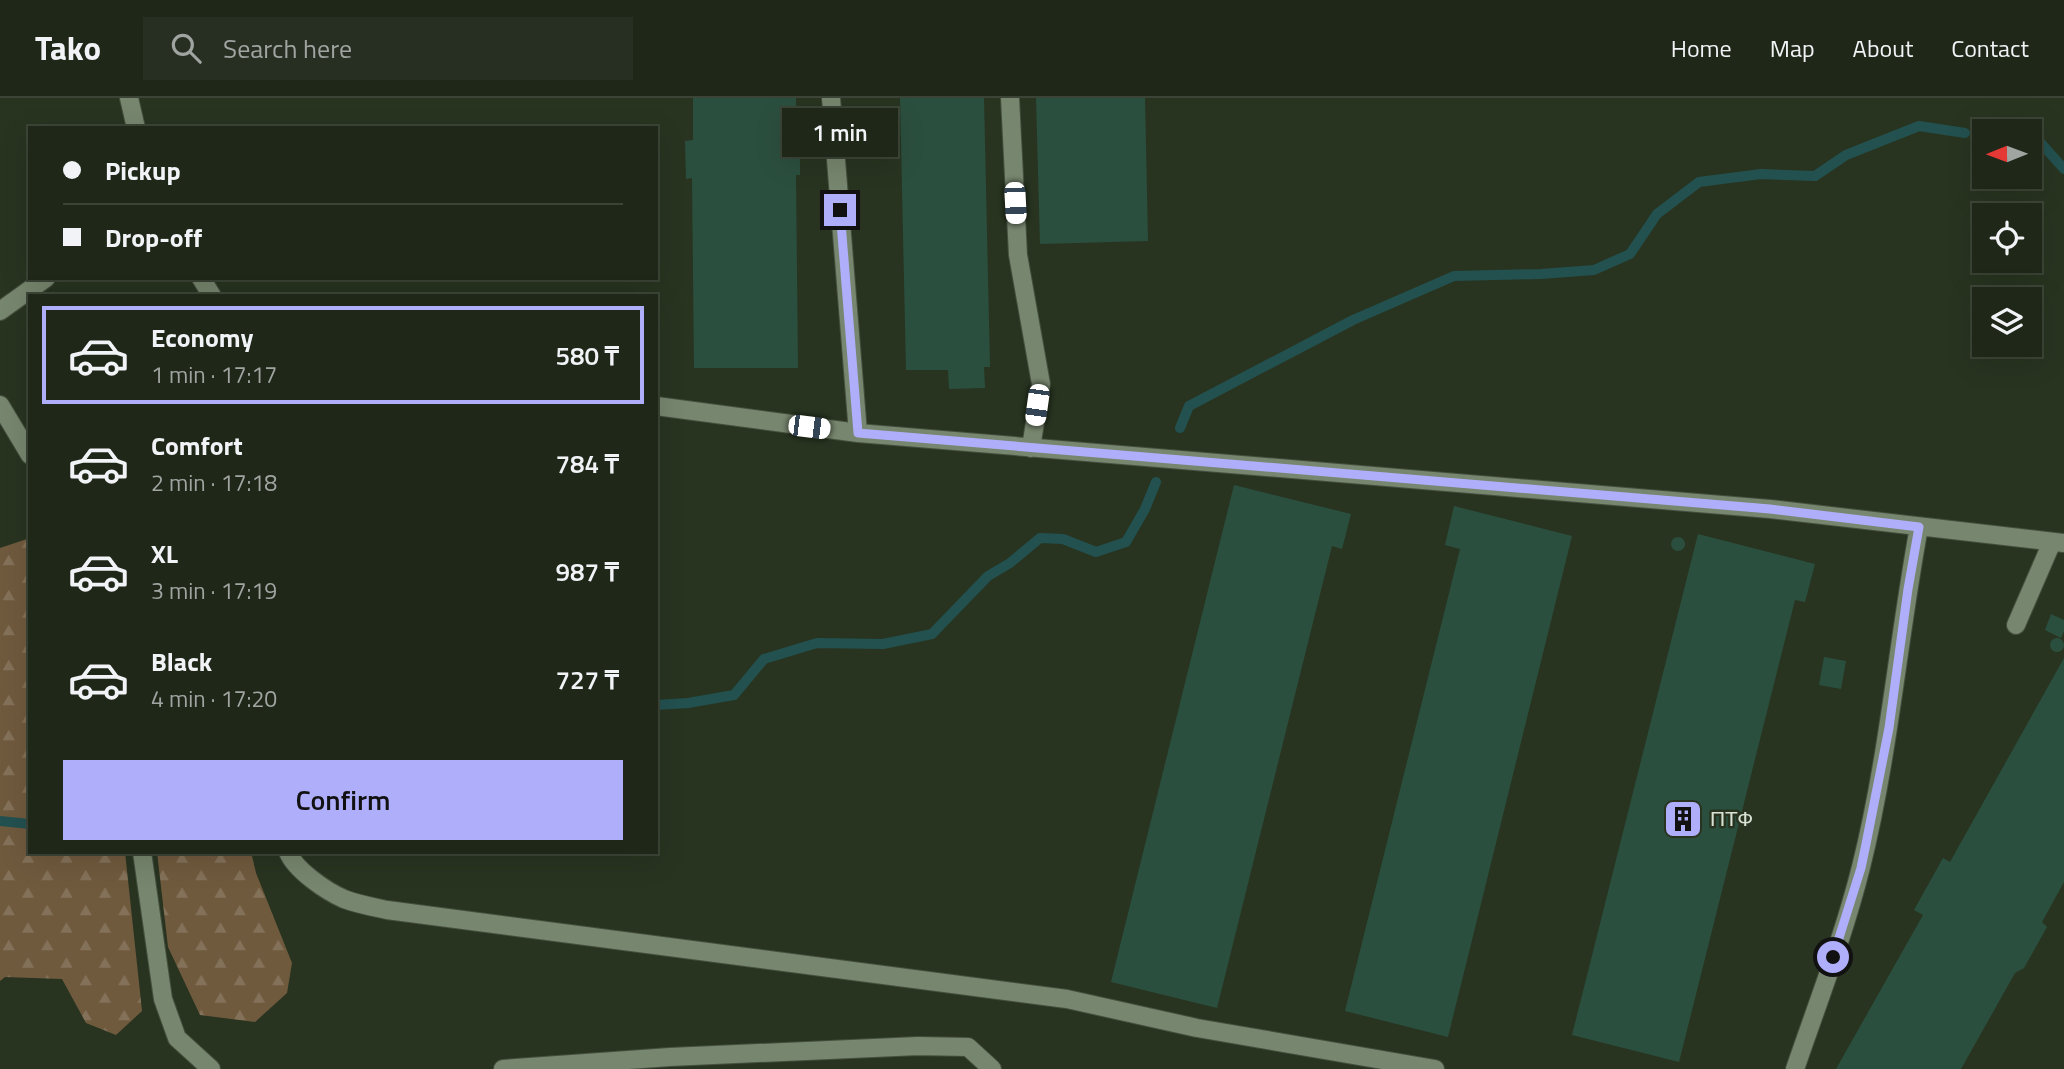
<!DOCTYPE html>
<meta charset="utf-8">
<style>
:root{--surface:#1e2718;--page:#262f21;--text:#f1f3f6;--muted:#a1a5a2;--line:#3c4437;--accent:#afaefa}
body{margin:0;font-family:"Titillium Web",sans-serif;background:var(--page);color:var(--text);height:100vh;display:flex;flex-direction:column;font-size:26px;white-space:nowrap}
*{box-sizing:border-box;margin:0}
p{font-size:23px;color:var(--muted)}
.icon{flex:none;width:38px;height:38px;fill:none;stroke:currentColor;stroke-width:2;stroke-linecap:round;stroke-linejoin:round}
.map{position:relative;flex:1;overflow:hidden}
.panel{position:absolute;left:28px;top:196px;width:630px;height:560px;display:flex;flex-direction:column;background:var(--surface);border-radius:0px;box-shadow:0 7px 28px #0002,0 0 0 2px var(--line)}
.panel>*{flex:none}
.hud{position:absolute;left:28px;top:28px;width:630px;height:154px;border-radius:0px;box-shadow:0 7px 28px #0002,0 0 0 2px var(--line);display:grid;align-content:center;height:154px;padding:0 35px;background:var(--surface)}
.needle{width:46px;rotate:269deg}
.buttons{position:absolute;left:1972px;top:21px;display:grid;gap:14px}
.buttons a{display:grid;place-items:center;width:70px;height:70px;border-radius:0px;background:var(--surface);box-shadow:0 7px 28px #0002,0 0 0 2px var(--line);font-size:35px}
.end{position:absolute;width:32px;height:32px;margin:-16px;border:9px solid #afaefa;background:#111;box-shadow:0 0 0 4px #111}
.from{border-radius:50%}
.bubble{position:absolute;height:49px;border-radius:0px;background:var(--surface);box-shadow:0 7px 28px #0002,0 0 0 2px var(--line);font-size:23px;font-weight:600;line-height:49px;text-align:center}
.car{position:absolute;width:21px;height:42px;margin:-21px -10px;border-radius:9px;box-shadow:0 0 5px 2px #0007;background:linear-gradient(#fff 24%,#345 0 40%,#fff 0 76%,#345 0 86%,#fff 0)}
.hud b{display:flex;align-items:center;gap:24px;height:66px;font-size:26px}
.hud b+b{border-top:2px solid var(--line)}
.hud i{width:18px;height:18px;background:var(--text)}
ul{padding:12px 0 0;list-style:none}
li{display:flex;align-items:center;gap:21px;height:98px;margin:0 14px 10px;padding:0 21px;border:4px solid transparent;border-radius:0px}
li div{flex:1}
li b{display:block;font-size:26px}
li em{font-style:normal;font-weight:600}
li.current{border-color:var(--accent)}
li>.icon{width:63px;height:63px;stroke-width:1.5}
.primary-button{display:flex;gap:14px;margin-top:auto;padding:14px 35px}
.primary-button a{flex:1;height:80px;border-radius:0px;background:var(--accent);color:#111;font-size:28px;font-weight:600;line-height:80px;text-align:center}
header{display:flex;align-items:center;gap:42px;box-sizing:border-box;height:98px;padding:0 35px;background:var(--surface);border-bottom:2px solid var(--line)}
header strong{font-size:33px}
nav{display:flex;gap:38px;margin-inline-start:auto;font-size:24px}
.search{width:490px;height:63px;background:var(--page);display:flex;align-items:center;gap:18px;box-sizing:border-box;padding:0 24px;border-radius:0px;color:var(--muted);font-size:26px}
.map>svg:first-child{display:block}
</style>
<header>
<strong>Tako</strong>
<div class="search"><svg class="icon" aria-label="search" viewBox="0 0 24 24"><circle cx="10" cy="10" r="6"/><path d="M15 15l6 6"/></svg>Search here</div>
<nav><a>Home</a><a>Map</a><a>About</a><a>Contact</a></nav>
</header>
<div class="map">
<svg width="2064" height="971" viewBox="0 0 2064 971">
<defs>
<pattern id="forest-firs" width="22" height="20" patternUnits="userSpaceOnUse" patternTransform="scale(1.75)"><rect width="22" height="20" fill="#705a3e"/><path d="M5 1l3.5 6h-7zM16 11l3.5 6h-7z" fill="#847159"/></pattern>
</defs>
<rect width="100%" height="100%" fill="#283420"/>
<path fill="url(#forest-firs)" d="M30,440V754H125L142,913L116,937L86,925L62,881L5,879L0,883V450Z
M157,754H251L256,775L292,865L287,895L255,924L200,917L168,849Z"/>
<g fill="none" stroke-linecap="round" stroke-linejoin="round">
<path stroke="#235150" stroke-width="10" d="M2031,34L2064,71
M1180,330L1189,308L1353,222L1454,178L1541,176L1594,172L1630,156L1657,116L1699,84L1761,76L1815,78L1846,57L1919,28L1965,35
M656,607L688,605L734,597L764,561L817,545L883,546L932,536L988,478L1010,465L1040,440L1063,441L1096,454L1126,444L1145,411L1156,384
M0,723L30,726"/>
</g>
<path fill="#2b4f3f" d="M693,0H796V37H800V77H796L798,270H694L692,80L686,81L685,43L693,42Z
M900,0H984L990,269H984L985,290L949,291L948,272H906Z
M1036,0H1145L1148,143L1040,146Z
M1234,387L1351,416L1342,451L1332,448L1217,910L1111,884Z
M1454,408L1572,438L1448,939L1345,913L1460,451L1445,447Z
M1698,436L1815,466L1805,504L1795,502L1679,964L1572,937Z
M1671 446a7 7 0 1 1 14 0a7 7 0 1 1-14 0Z
M2051,516L2064,522V533L2061,540L2045,532Z
M2050 547a7 7 0 1 1 14 0a7 7 0 1 1-14 0Z
M1824,559L1846,563L1841,591L1819,587Z
M2064,560V784L2042,824L2047,829L2024,870L2015,875L1961,971H1836L1923,817L1914,812L1943,760L1950,764Z"/>
<g fill="none" stroke-linecap="round" stroke-linejoin="round">
<defs>
<path id="lane" d="M129,0L136,30
M831,0L858,335
M1010,0L1018,157L1041,286L1031,350
M201,180L212,198
M0,213L46,180
M0,307L30,357
M656,308L858,335L1770,411L2064,445
M2016,527L2052,444
M142,754L163,901L177,940L211,971
M288,754C295,772 326,793 344,801C357,806 373,809 387,812L1067,901L1197,930L1435,971
M503,971L670,959L918,948L968,949L992,971
M1795,971C1818,904 1844,837 1861,769C1889,657 1898,542 1919,429"/>
</defs>
<use href="#lane" stroke="#454f3e" stroke-width="20"/>
<use href="#lane" stroke="#77866e" stroke-width="18"/>
</g>
<g fill="none" stroke-linecap="round" stroke-linejoin="round">
<path stroke="#afaefa" stroke-width="9" d="M840,112L858,335L1770,411L1919,429L1908,491L1889,630L1866,746L1861,770L1833,859"/>
</g>
<defs>
<symbol id="building-square" viewBox="-11 -11 22 22"><rect x="-9" y="-9" width="18" height="18" rx="4" fill="#afaefa" stroke="#283420"/><path d="M-4-6H4V6H1V3H-1V6H-4ZM-2.5-4.3h1.7v1.8h-1.7ZM.8-4.3h1.7v1.8H.8ZM-2.5-1h1.7V.8h-1.7ZM.8-1h1.7V.8H.8Z" fill="#111"/></symbol>
</defs>
<g fill-rule="evenodd">
<use href="#building-square" x="1661" y="699" width="44" height="44"/>
</g>
<g text-anchor="middle" stroke-width="5" stroke-linejoin="round" paint-order="stroke">
<g font-size="21" fill="#d9e1d4" stroke="#283420" text-anchor="start">
<text x="1710" y="728">ПТФ</text>
</g>
</g>
</svg>
<div class="buttons">
<a><svg class="needle" viewBox="-14 -14 28 28"><path d="M0-13l5 13h-10z" fill="#e53935"/><path d="M0 13l5-13h-10z" fill="#a1a5a2"/></svg></a>
<a><svg class="icon" aria-label="locate" viewBox="0 0 24 24"><circle cx="12" cy="12" r="6"/><path d="M12 2v4M12 18v4M2 12h4M18 12h4"/></svg></a>
<a><svg class="icon" aria-label="layers" viewBox="0 0 24 24"><path d="M12 4l9 5-9 5-9-5zM3 14l9 5 9-5"/></svg></a>
</div>
<i class="end from" style="left:1833px;top:859px"></i>
<i class="end" style="left:840px;top:112px"></i>
<div class="bubble" style="left:782px;top:10px;width:116px">1 min</div>
<i class="car" style="left:1015px;top:105px;rotate:177deg"></i>
<i class="car" style="left:1037px;top:307px;rotate:188deg"></i>
<i class="car" style="left:809px;top:329px;rotate:97deg"></i>
<div class="hud">
<b><i class="from"></i>Pickup</b>
<b><i></i>Drop-off</b>
</div>
<section class="panel">
<ul>
<li class="current"><svg class="icon" aria-label="car" viewBox="0 0 24 24"><path d="M5 17H2v-5l4-1 3-4h7l3 4 3 1v5h-3M9 17h6M6 11h13"/><circle cx="7" cy="17" r="2"/><circle cx="17" cy="17" r="2"/></svg><div><b>Economy</b><p>1 min · 17:17</p></div><em>580 ₸</em></li>
<li><svg class="icon" aria-label="car" viewBox="0 0 24 24"><path d="M5 17H2v-5l4-1 3-4h7l3 4 3 1v5h-3M9 17h6M6 11h13"/><circle cx="7" cy="17" r="2"/><circle cx="17" cy="17" r="2"/></svg><div><b>Comfort</b><p>2 min · 17:18</p></div><em>784 ₸</em></li>
<li><svg class="icon" aria-label="car" viewBox="0 0 24 24"><path d="M5 17H2v-5l4-1 3-4h7l3 4 3 1v5h-3M9 17h6M6 11h13"/><circle cx="7" cy="17" r="2"/><circle cx="17" cy="17" r="2"/></svg><div><b>XL</b><p>3 min · 17:19</p></div><em>987 ₸</em></li>
<li><svg class="icon" aria-label="car" viewBox="0 0 24 24"><path d="M5 17H2v-5l4-1 3-4h7l3 4 3 1v5h-3M9 17h6M6 11h13"/><circle cx="7" cy="17" r="2"/><circle cx="17" cy="17" r="2"/></svg><div><b>Black</b><p>4 min · 17:20</p></div><em>727 ₸</em></li>
</ul>
<div class="primary-button"><a>Confirm</a></div>
</section>
</div>
